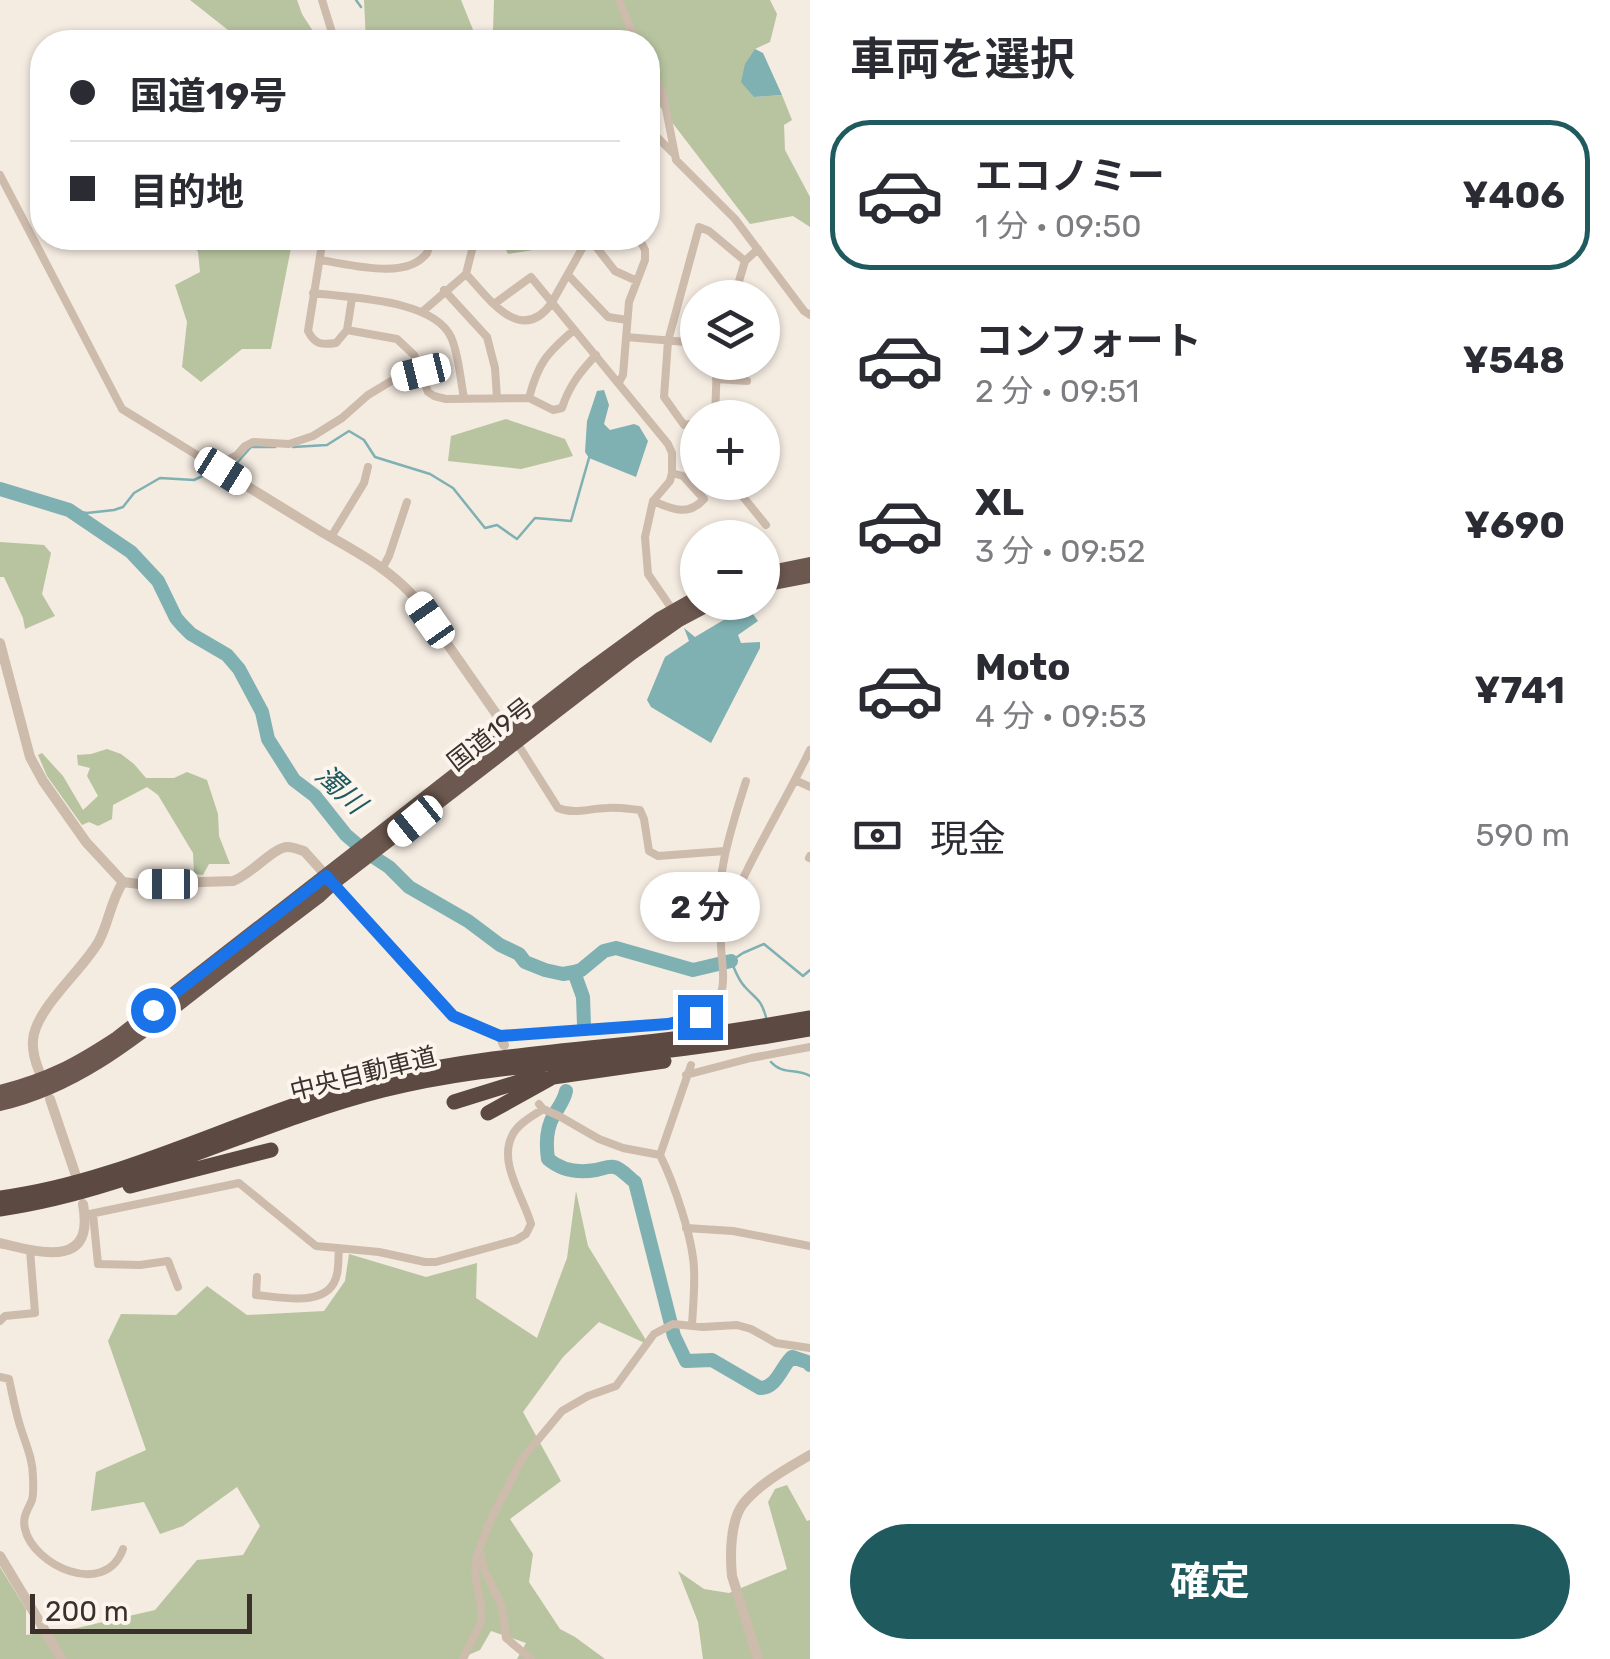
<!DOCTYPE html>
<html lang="ja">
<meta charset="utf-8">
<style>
:root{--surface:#fff;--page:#f7f7f7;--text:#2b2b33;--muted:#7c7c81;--line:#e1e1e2;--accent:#1f5a5e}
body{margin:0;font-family:Rubik,"Noto Sans JP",sans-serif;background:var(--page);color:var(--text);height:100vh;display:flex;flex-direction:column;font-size:38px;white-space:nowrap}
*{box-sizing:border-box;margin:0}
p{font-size:32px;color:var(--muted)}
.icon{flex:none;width:55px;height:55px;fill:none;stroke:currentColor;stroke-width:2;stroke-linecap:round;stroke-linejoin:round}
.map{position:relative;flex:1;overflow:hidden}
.sheet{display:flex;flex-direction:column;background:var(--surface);width:800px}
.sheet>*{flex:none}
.top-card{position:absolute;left:30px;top:30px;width:630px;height:220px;border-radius:40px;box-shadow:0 2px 8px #0004;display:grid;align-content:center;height:220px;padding:0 40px;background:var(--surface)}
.tools{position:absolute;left:680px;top:280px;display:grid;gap:20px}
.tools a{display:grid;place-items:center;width:100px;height:100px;border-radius:50%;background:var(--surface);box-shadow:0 2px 8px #0004;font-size:50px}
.scale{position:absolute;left:30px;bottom:25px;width:222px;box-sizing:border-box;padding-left:10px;border:5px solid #3b302b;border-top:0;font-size:28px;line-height:35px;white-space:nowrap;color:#3b302b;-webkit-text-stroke:8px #fbf5ee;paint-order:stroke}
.end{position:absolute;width:45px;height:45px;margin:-22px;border:12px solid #1a73e8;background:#fff;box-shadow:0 0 0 5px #fff}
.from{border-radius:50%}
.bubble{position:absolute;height:70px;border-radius:35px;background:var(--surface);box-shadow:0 2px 8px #0004;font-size:32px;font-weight:700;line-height:70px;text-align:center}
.car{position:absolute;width:30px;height:60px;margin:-30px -15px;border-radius:12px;box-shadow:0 0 8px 2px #0007;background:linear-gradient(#fff 24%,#345 0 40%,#fff 0 76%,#345 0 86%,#fff 0)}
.top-card b{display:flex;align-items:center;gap:35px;height:95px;font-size:38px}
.top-card b+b{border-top:2px solid var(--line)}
.top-card i{width:25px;height:25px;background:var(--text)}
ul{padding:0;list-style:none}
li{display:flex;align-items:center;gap:30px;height:150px;margin:0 20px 15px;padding:0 20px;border:5px solid transparent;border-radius:40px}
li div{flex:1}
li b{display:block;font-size:38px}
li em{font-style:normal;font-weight:700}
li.active{border-color:var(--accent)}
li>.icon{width:90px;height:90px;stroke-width:1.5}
h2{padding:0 40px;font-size:45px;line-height:120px}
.pay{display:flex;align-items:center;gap:25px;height:110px;padding:0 40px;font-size:38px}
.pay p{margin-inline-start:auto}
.primary-button{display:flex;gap:20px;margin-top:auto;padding:20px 40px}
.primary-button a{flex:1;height:115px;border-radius:60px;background:var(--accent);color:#fff;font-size:40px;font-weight:700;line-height:115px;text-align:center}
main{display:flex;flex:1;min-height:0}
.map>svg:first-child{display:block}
</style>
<main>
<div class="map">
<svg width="810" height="1659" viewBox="0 0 810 1659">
<rect width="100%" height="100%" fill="#f4ebe1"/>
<path fill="#b8c4a0" d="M190,0H297L302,14L320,42H222L228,30Z
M364,0H461L478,42H366Z
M494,0H770L777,14L770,42L755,49L754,97L782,95L792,120L784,125L785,150L810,197V227L793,216L750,224L648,91V42H498L493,31Z
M189,238H293L271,349H242L201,382L182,367L187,322L175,285L200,272L198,252Z
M500,238H561L558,246L508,254Z
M506,419L565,439L573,456L521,469L448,461L451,436Z
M0,542L44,545L51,553L42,594L55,616L25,629L23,618L4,577H0Z
M107,749L121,754L134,764L146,778H174L187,772L207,780L218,814L219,836L230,864H209L203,875L194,874L193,853L158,795L147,787L113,805L112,819L98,826L89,822L82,825L47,776L38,755L42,753L63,776L83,810L98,796L87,776L90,768L78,765L77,755L91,754Z
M576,1191L588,1246L649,1345L599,1322L563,1357L523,1412L561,1481L510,1519L533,1554L529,1582L560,1629L575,1637L605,1659H517L526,1643L491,1631L480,1650L459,1659H0V1567L26,1609V1635L77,1628L155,1610L197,1560L243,1555L260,1526L237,1487L183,1526L160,1534L144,1502L91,1511L96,1472L146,1450L108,1341L121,1314L176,1315L207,1286L247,1315L324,1311L345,1281L349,1254L426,1277L477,1263L476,1298L537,1338L567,1258Z
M787,1485L807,1521L810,1520V1659H703L698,1622L678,1571L704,1589L729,1593L787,1569L768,1502L775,1489Z"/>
<path fill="#7fb0b2" d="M755,49L763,53L782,95L754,97L741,82L745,64Z
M604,390L609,405L604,424L610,430L634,424L639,426L648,441L636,477L589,458L585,452L587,421L597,391Z
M747,606L758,621L738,635L741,643L760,642V648L711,743L651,707L647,700L665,657L689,641L684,628L695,637Z"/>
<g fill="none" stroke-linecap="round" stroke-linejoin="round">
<path stroke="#7fb0b2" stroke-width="2.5" d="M356,0L361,7
M293,447L327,445L349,431L364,440L375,457L430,474L453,488L485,528L497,525L517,539L535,518L571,521L589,458
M227,467L236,464L251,447H275
M69,510L87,513L114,510L123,507L134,493L160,478L194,480L215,470
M766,1017C761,999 756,999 745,987C738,980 735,970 731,961L743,953L764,944L803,976L810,970
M771,1062C782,1075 797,1068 810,1076"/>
<path stroke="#7fb0b2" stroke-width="14" d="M0,489L69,510L131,552L158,581L176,618L182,625L191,634L227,655L239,669L262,712L268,739L294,780L315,796L346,835L366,852L389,867L409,887L468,921L500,945L519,954L525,962L545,970L563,974L574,972L581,970L604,951L616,948L693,970L731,961
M574,972L583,997L584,1025
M566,1091C564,1101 559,1106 554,1115C546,1128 546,1145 548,1159C562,1171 578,1173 596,1170C602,1169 608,1166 614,1167C621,1168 629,1178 635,1182L674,1336L686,1361L712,1360L760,1388C777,1388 781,1367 792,1357L807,1362L810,1365"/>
<path stroke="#cdbbac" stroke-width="8" d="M322,0L335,42
M619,0L636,42
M648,64L663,94L676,160L735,219L804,311L810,315
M648,128L673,153
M0,175L122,409L223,471
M323,238L308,331C315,345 322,345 336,343L347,330L397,339L414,355L428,392L434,396L446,399L529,398L553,410L562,408C569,386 580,372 596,355
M589,238L615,271L637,281
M320,260C349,264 406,281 427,253C428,251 431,240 432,238
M466,274C488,297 520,346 551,304L588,238
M568,275L608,317L627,320
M444,290L487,337L495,368L497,398
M313,293C350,298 433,299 451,337C459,355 460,378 464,398
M734,298L745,261L758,249
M494,304L531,277L668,444L672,453V473L670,481L653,501L645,537L648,574L674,612
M422,312L466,274L475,238
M347,330L352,298
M626,337L698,343
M716,379L747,381
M619,382L623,375L629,302L645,260V250L639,238
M529,398C538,363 547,353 574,330
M715,418L717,362
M698,423L684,425L664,397L668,341L699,227L709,231L745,261
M216,466L237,455L245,446L253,442L289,444L313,436L342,418L368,395L398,377L421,372
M731,482L766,525
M653,501C672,509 688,517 704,499L683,476L672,473
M331,537L364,483L368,467
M383,567L389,556L407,502
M517,743L558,808C575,815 590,808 607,808C618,807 629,809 640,810L644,819L649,851L658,856L725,851
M795,780L810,787
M809,858L810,856
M724,922C710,888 735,817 746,781
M500,1035L667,1024L699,1017H710C737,978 712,954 725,919C748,861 783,806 810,750
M691,1065L660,1155C674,1183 693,1239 694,1269C695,1288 693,1307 692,1325
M686,1075L751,1058L810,1047
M539,1104L543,1109L559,1116L599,1139L623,1148L660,1155
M93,1214L98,1264L140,1265L168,1261L178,1287
M85,1215L239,1183L316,1246L379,1252L425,1262H436L516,1240L526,1234L531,1224C524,1198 498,1163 512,1136C517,1124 533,1116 543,1109
M686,1228L733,1231L810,1246
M257,1277L256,1295C282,1297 330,1309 337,1274C339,1266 338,1257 339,1248
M0,1321L5,1316L35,1313L30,1250
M0,1377L9,1379C13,1397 16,1415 22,1432C27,1447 33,1461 33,1477C33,1483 34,1493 32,1500C28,1510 22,1516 25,1529C33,1565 105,1599 123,1549
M479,1550L485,1572L502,1606L506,1638L531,1659
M463,1659L481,1622V1606L475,1573L476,1559L489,1523L522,1459L562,1411L588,1396L616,1386L654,1334L673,1324L703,1327L737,1325L751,1329L776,1343L810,1348"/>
<path stroke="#cdbbac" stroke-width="10" d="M223,471C256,492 289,512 322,532C356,552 389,568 416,599L513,738
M0,643L30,757L43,781L86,842L123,882L139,884L233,881C251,875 273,847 288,847C293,847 300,850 304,851L453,1016L500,1035L504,1045
M39,1071C35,1061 32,1051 33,1040C35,1009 83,970 99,941C109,922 111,900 123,882
M50,1099L75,1173
M0,1243C41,1253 95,1269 83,1204
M0,1556L62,1659
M758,1659L732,1576C730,1556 730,1521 743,1504C760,1483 788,1468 810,1455"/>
<path stroke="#6c584f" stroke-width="14" d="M762,574L810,564
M762,585L810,576
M0,1092C48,1080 76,1065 117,1038L583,675L661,618L698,597
M0,1104C79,1086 140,1034 203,985C241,955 280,926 318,897L332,884L632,653L679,620L713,602"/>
<path stroke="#5c4a42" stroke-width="15" d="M454,1102L525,1080L544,1078
M488,1113L553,1077L664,1061
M130,1186L271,1150
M0,1198C131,1181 254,1109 383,1079C466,1059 552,1052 638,1043C695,1037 753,1028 810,1018
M0,1209C133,1190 253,1123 383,1090C466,1069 552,1064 638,1054C695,1048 753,1039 810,1029"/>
</g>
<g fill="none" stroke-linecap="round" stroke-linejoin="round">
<path stroke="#1a73e8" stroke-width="12" d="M153,1010L326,876L453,1016L500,1036L668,1024L700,1017"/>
</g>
<g text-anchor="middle" stroke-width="8" stroke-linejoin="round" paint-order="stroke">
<g font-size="25" fill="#3b302b" stroke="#fbf5ee">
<text transform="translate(490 734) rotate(-38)" y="9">国道19号</text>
<text transform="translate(363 1073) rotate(-14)" y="9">中央自動車道</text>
</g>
<g font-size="28" font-style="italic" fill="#1f5a5e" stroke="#fbf5ee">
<text transform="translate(341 789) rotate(43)" y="10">濁川</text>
</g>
</g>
</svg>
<div class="tools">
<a><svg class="icon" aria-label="layers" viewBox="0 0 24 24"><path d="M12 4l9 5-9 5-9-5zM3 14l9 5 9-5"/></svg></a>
<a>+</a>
<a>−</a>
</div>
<div class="scale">200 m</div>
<i class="end from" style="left:153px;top:1010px"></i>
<i class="end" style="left:700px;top:1017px"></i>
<div class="bubble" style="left:640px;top:872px;width:120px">2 分</div>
<i class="car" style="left:421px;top:372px;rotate:256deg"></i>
<i class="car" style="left:223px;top:471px;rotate:122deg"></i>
<i class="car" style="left:430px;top:620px;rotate:325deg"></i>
<i class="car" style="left:415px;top:821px;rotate:231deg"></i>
<i class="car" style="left:168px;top:884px;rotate:270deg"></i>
<div class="top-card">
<b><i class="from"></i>国道19号</b>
<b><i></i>目的地</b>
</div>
</div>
<section class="sheet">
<h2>車両を選択</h2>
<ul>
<li class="active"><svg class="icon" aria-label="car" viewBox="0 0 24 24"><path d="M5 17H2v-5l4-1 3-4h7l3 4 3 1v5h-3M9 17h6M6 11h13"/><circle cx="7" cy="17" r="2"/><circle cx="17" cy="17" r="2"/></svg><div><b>エコノミー</b><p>1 分 · 09:50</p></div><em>¥406</em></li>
<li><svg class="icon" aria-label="car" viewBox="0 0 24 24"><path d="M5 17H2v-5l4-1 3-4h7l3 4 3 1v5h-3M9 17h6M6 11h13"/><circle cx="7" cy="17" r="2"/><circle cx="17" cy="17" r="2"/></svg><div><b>コンフォート</b><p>2 分 · 09:51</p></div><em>¥548</em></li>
<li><svg class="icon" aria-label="car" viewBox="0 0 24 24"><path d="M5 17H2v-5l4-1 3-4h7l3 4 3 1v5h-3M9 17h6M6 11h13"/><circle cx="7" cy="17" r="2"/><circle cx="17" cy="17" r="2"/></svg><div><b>XL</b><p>3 分 · 09:52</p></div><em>¥690</em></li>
<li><svg class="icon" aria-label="car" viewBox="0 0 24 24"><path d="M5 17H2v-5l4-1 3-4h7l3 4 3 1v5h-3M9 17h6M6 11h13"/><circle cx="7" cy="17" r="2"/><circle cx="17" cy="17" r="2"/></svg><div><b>Moto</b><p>4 分 · 09:53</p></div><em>¥741</em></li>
</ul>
<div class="pay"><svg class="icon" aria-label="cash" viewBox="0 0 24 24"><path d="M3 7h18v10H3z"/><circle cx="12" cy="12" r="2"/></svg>現金<p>590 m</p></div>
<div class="primary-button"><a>確定</a></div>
</section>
</main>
